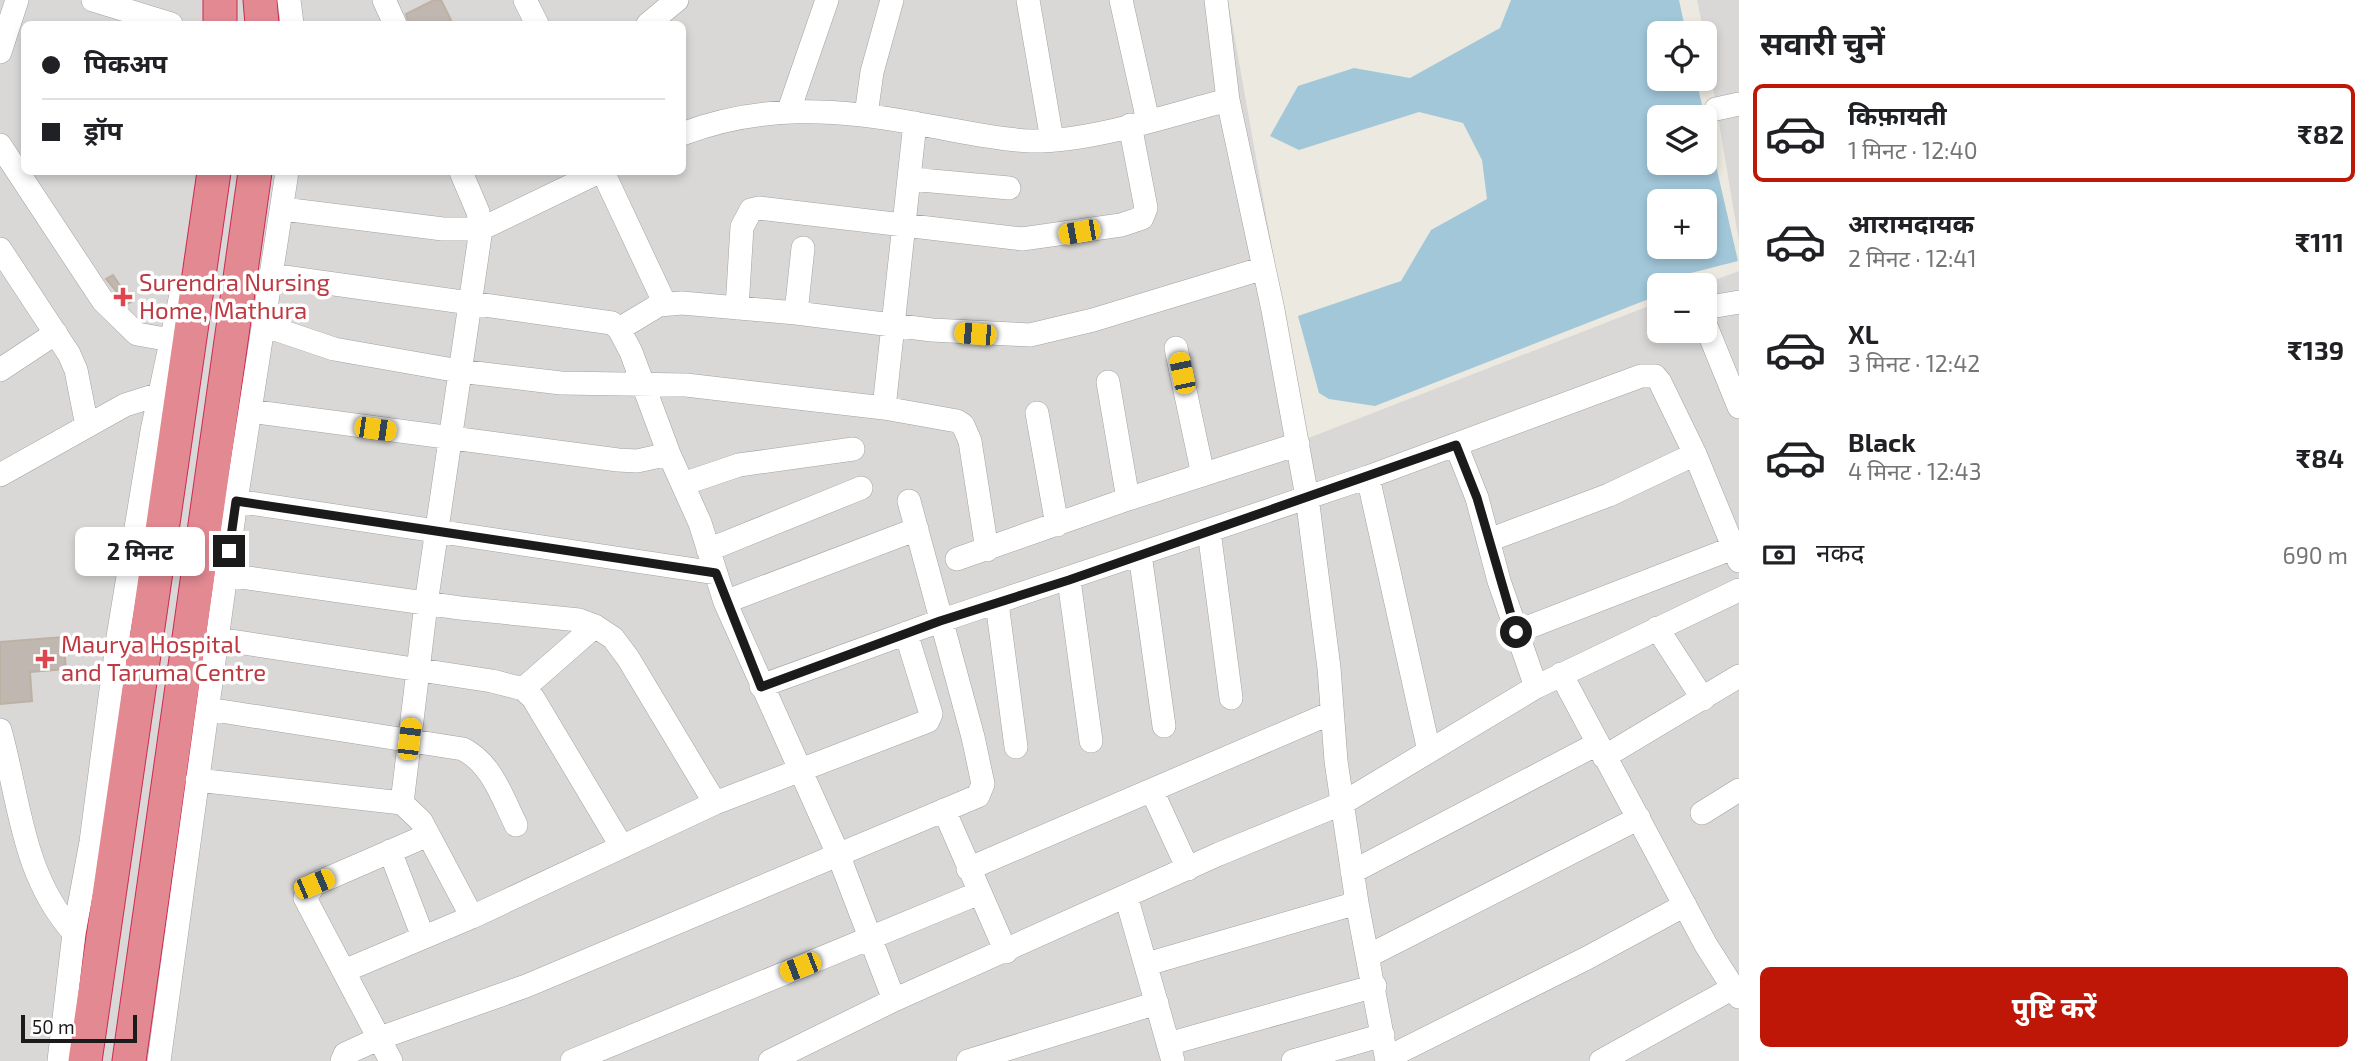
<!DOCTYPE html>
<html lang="hi">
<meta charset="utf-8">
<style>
:root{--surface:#fff;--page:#f6f6f6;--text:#202124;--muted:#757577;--line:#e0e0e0;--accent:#be1707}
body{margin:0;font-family:"Exo 2","Noto Sans Devanagari",sans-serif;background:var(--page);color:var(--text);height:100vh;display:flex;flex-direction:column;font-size:26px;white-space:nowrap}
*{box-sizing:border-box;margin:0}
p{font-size:23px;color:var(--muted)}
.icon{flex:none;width:38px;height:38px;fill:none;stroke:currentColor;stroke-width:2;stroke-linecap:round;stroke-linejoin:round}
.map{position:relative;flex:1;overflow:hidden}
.details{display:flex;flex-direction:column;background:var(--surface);width:630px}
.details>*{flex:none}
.banner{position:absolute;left:21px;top:21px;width:665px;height:154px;border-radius:10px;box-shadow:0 4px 10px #0003;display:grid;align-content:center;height:154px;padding:0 21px;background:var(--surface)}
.controls{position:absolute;left:1647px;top:21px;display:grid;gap:14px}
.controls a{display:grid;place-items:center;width:70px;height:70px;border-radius:10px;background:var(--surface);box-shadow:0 4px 10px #0003;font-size:35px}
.scale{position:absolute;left:21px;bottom:18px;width:116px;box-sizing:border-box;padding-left:7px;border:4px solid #1b1b1b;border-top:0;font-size:19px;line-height:24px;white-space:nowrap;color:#1b1b1b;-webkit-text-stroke:5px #fff;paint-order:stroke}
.end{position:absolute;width:32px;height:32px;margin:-16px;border:9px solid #1b1b1b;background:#fff;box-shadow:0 0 0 4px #fff}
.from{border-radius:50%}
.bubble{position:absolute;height:49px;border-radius:10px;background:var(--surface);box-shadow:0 4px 10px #0003;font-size:23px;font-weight:700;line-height:49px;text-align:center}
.car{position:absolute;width:21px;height:42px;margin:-21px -10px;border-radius:9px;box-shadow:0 0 5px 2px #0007;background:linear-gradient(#f5c518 24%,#345 0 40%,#f5c518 0 76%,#345 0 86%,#f5c518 0)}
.banner b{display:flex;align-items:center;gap:24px;height:66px;font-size:26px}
.banner b+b{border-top:2px solid var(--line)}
.banner i{width:18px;height:18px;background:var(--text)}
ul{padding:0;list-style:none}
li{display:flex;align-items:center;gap:21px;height:98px;margin:0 14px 10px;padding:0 7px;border:4px solid transparent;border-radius:10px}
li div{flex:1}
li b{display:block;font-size:26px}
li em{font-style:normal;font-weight:700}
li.selected{border-color:var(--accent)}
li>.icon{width:63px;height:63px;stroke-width:1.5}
h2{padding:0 21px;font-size:32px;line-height:84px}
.pay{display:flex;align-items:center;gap:18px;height:77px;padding:0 21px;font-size:26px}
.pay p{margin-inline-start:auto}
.primary-button{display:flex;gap:14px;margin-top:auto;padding:14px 21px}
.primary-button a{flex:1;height:80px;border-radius:10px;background:var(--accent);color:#fff;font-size:28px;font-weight:700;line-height:80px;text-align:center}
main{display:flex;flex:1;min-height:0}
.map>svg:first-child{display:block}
</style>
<main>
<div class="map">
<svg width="1739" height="1061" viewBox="0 0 1739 1061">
<rect width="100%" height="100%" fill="#ece9e0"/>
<path fill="#d9d8d7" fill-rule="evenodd" d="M0,0H1228L1306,439L1659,302V331H1704V285H1701L1739,271V1061H0ZM24,24H682V172H24Z
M1697,0H1739V242L1704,33Z"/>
<path fill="#a1c7d9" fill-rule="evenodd" d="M1511,0H1679L1686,33H1659V79H1696L1738,261L1687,274L1676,285H1659V295L1375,406L1329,399L1319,393L1298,316L1401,281L1431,230L1487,199L1482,160L1463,123L1419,112L1299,150L1270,136L1298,86L1354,68L1410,78L1500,28ZM1659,117H1704V163H1659ZM1659,201H1704V247H1659Z"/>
<path fill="#c0b8b0" stroke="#bdb1a3" stroke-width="2" d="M434,0H441L451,20L442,24H409L406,14Z
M113,275L131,302L127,304L106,279Z
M63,637L66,669L30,672L32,701L0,704V642Z"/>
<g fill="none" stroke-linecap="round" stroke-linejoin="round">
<defs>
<path id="minor" d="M93,0L171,24
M289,0L292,24
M384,0L395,24
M525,0L537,24
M1028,0L1052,140
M1121,0L1148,121
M1216,0L1228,100L1273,310L1307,497L1329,668L1336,761L1357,903L1387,1061
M648,24L677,0
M0,52L17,0
M1716,109L1739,104
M789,110L827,0
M866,115L872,72L892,0
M682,134C760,104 838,108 919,124C955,130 992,139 1029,141C1089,143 1169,115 1228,100
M0,145L103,301L137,334L171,340
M603,172L665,304
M910,179L1009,188
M283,209L443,229H481L599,172
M0,249L69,354L76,370L87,426
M270,275L612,323L619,329L631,352L669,454L700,523L725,602L838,854L894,1000
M737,308L742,227L751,210L759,208L1022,239L1121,225L1142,218L1146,208L1130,125
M1704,308L1739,302
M796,313L803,248
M1704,321L1739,407
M263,325L334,349L459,371L561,383L686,385L884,408L957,421L963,425L970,441L987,550
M619,329L659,305L682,303L796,313L932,330L1030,335L1093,320L1264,268
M1176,348L1203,475
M0,370L56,333
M1108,382L1128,499
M884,408L915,123
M250,411L618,460L637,461L669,454
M1037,413L1057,525
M1456,445L1477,498L1499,581L1536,687
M0,475L125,405L160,394
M1368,477L1429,751
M683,484L739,465L853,449
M236,501L716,573
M1209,531L1231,698
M1489,540L1609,495L1695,454L1739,561
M708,550L861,488
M1140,554L1164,726
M957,559L1128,499L1298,444
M226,575L460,608L579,620L595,626L613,638L628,658L715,803
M1069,580L1091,741
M725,602L917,529
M997,603L1016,747
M1657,628L1703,699
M1516,632L1733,548
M218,639L492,681L523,689L533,698L622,847
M1561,674L1706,945L1739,997
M761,686L940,621L1368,477L1641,376H1655L1660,382L1695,454
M523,689L595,626
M208,709L463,749C492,764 502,797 516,825
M0,730C20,802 22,875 74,933
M1604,757L1739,676
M197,780L402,803L421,821L472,917
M1152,791L1188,869
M402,803L426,604L481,229L478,212L461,172
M944,810L1006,952
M1702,813L1739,790
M390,851L423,937
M968,869L1331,713
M1352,872L1597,744
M1126,896L1173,1061
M1370,955L1639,818
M1147,964L1357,903
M344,971L472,917L715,803L928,721L931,714L906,633
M1168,1044L1375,986
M1387,1058L1587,958L1685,905
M59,1061L74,933L91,842L118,637L152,431L182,290
M159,1061L236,501L287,172
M342,1061L345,1054L380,1038L526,986L978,796L983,784L973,737L909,501
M391,1061L305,898L315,884L428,835
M572,1061L979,893
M770,1061L894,1000L1219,854L1343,803L1536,687L1739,590
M968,1061L1157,1003
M1293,1061L1383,1035
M1601,1061L1733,988"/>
<path id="highway" d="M220,0V24
M260,0L262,24
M85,1061L214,172
M129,1061L255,172"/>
</defs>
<use href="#minor" stroke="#a2a2a2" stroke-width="24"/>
<use href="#highway" stroke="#ce2953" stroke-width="35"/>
<use href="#minor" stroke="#fff" stroke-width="23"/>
<use href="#highway" stroke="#e28992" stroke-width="33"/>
</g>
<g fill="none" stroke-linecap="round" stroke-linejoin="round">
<path stroke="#1b1b1b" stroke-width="9" d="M229,551L236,501L716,573L761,687L940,621L1069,580L1456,445L1477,498L1516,632"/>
</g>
<g fill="#e0444e" stroke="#fff" stroke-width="2.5">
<path d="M119.5 286.5h7v7h7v7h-7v7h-7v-7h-7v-7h7z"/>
<path d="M41.5 648.5h7v7h7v7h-7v7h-7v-7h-7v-7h7z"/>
</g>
<g text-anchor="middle" stroke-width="7" stroke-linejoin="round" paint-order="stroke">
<g font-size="24" fill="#be3a42" stroke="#fff" text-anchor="start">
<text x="139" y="291">Surendra Nursing<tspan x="139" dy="28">Home, Mathura</tspan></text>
<text x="61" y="653">Maurya Hospital<tspan x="61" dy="28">and Taruma Centre</tspan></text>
</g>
</g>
</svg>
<div class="controls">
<a><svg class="icon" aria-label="locate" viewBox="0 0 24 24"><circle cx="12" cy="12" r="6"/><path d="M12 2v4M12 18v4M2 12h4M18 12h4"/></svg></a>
<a><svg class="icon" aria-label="layers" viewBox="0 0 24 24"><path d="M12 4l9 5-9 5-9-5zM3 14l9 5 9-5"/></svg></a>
<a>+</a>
<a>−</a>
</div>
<div class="scale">50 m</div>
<i class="end from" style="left:1516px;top:632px"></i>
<i class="end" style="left:229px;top:551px"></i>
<div class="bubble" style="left:75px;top:527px;width:130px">2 मिनट</div>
<i class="car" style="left:1079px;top:232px;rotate:260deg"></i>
<i class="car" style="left:975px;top:334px;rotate:275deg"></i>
<i class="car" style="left:1182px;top:373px;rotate:348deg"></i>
<i class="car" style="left:375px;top:429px;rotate:98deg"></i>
<i class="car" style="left:409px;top:739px;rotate:7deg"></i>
<i class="car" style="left:314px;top:884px;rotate:67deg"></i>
<i class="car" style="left:800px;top:967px;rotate:249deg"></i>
<div class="banner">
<b><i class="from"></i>पिकअप</b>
<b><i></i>ड्रॉप</b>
</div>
</div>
<section class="details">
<h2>सवारी चुनें</h2>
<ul>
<li class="selected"><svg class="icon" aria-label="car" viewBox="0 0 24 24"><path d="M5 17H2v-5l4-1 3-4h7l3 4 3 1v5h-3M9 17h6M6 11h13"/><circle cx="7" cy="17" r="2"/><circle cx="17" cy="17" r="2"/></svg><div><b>किफ़ायती</b><p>1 मिनट · 12:40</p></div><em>₹82</em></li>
<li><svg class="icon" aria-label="car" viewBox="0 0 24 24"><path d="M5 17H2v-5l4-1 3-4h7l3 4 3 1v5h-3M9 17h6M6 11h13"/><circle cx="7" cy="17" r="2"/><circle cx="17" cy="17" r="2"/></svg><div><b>आरामदायक</b><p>2 मिनट · 12:41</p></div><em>₹111</em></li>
<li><svg class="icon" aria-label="car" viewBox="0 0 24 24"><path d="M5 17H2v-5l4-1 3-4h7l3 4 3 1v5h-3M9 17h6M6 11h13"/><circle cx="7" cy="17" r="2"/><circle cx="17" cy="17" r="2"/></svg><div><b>XL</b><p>3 मिनट · 12:42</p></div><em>₹139</em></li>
<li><svg class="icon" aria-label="car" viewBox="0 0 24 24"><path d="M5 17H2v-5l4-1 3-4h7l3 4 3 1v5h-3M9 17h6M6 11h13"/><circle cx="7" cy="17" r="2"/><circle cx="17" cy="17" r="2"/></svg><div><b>Black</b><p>4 मिनट · 12:43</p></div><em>₹84</em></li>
</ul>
<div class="pay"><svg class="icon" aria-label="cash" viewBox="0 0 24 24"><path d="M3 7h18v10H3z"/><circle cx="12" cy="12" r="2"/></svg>नकद<p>690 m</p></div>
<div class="primary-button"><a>पुष्टि करें</a></div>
</section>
</main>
